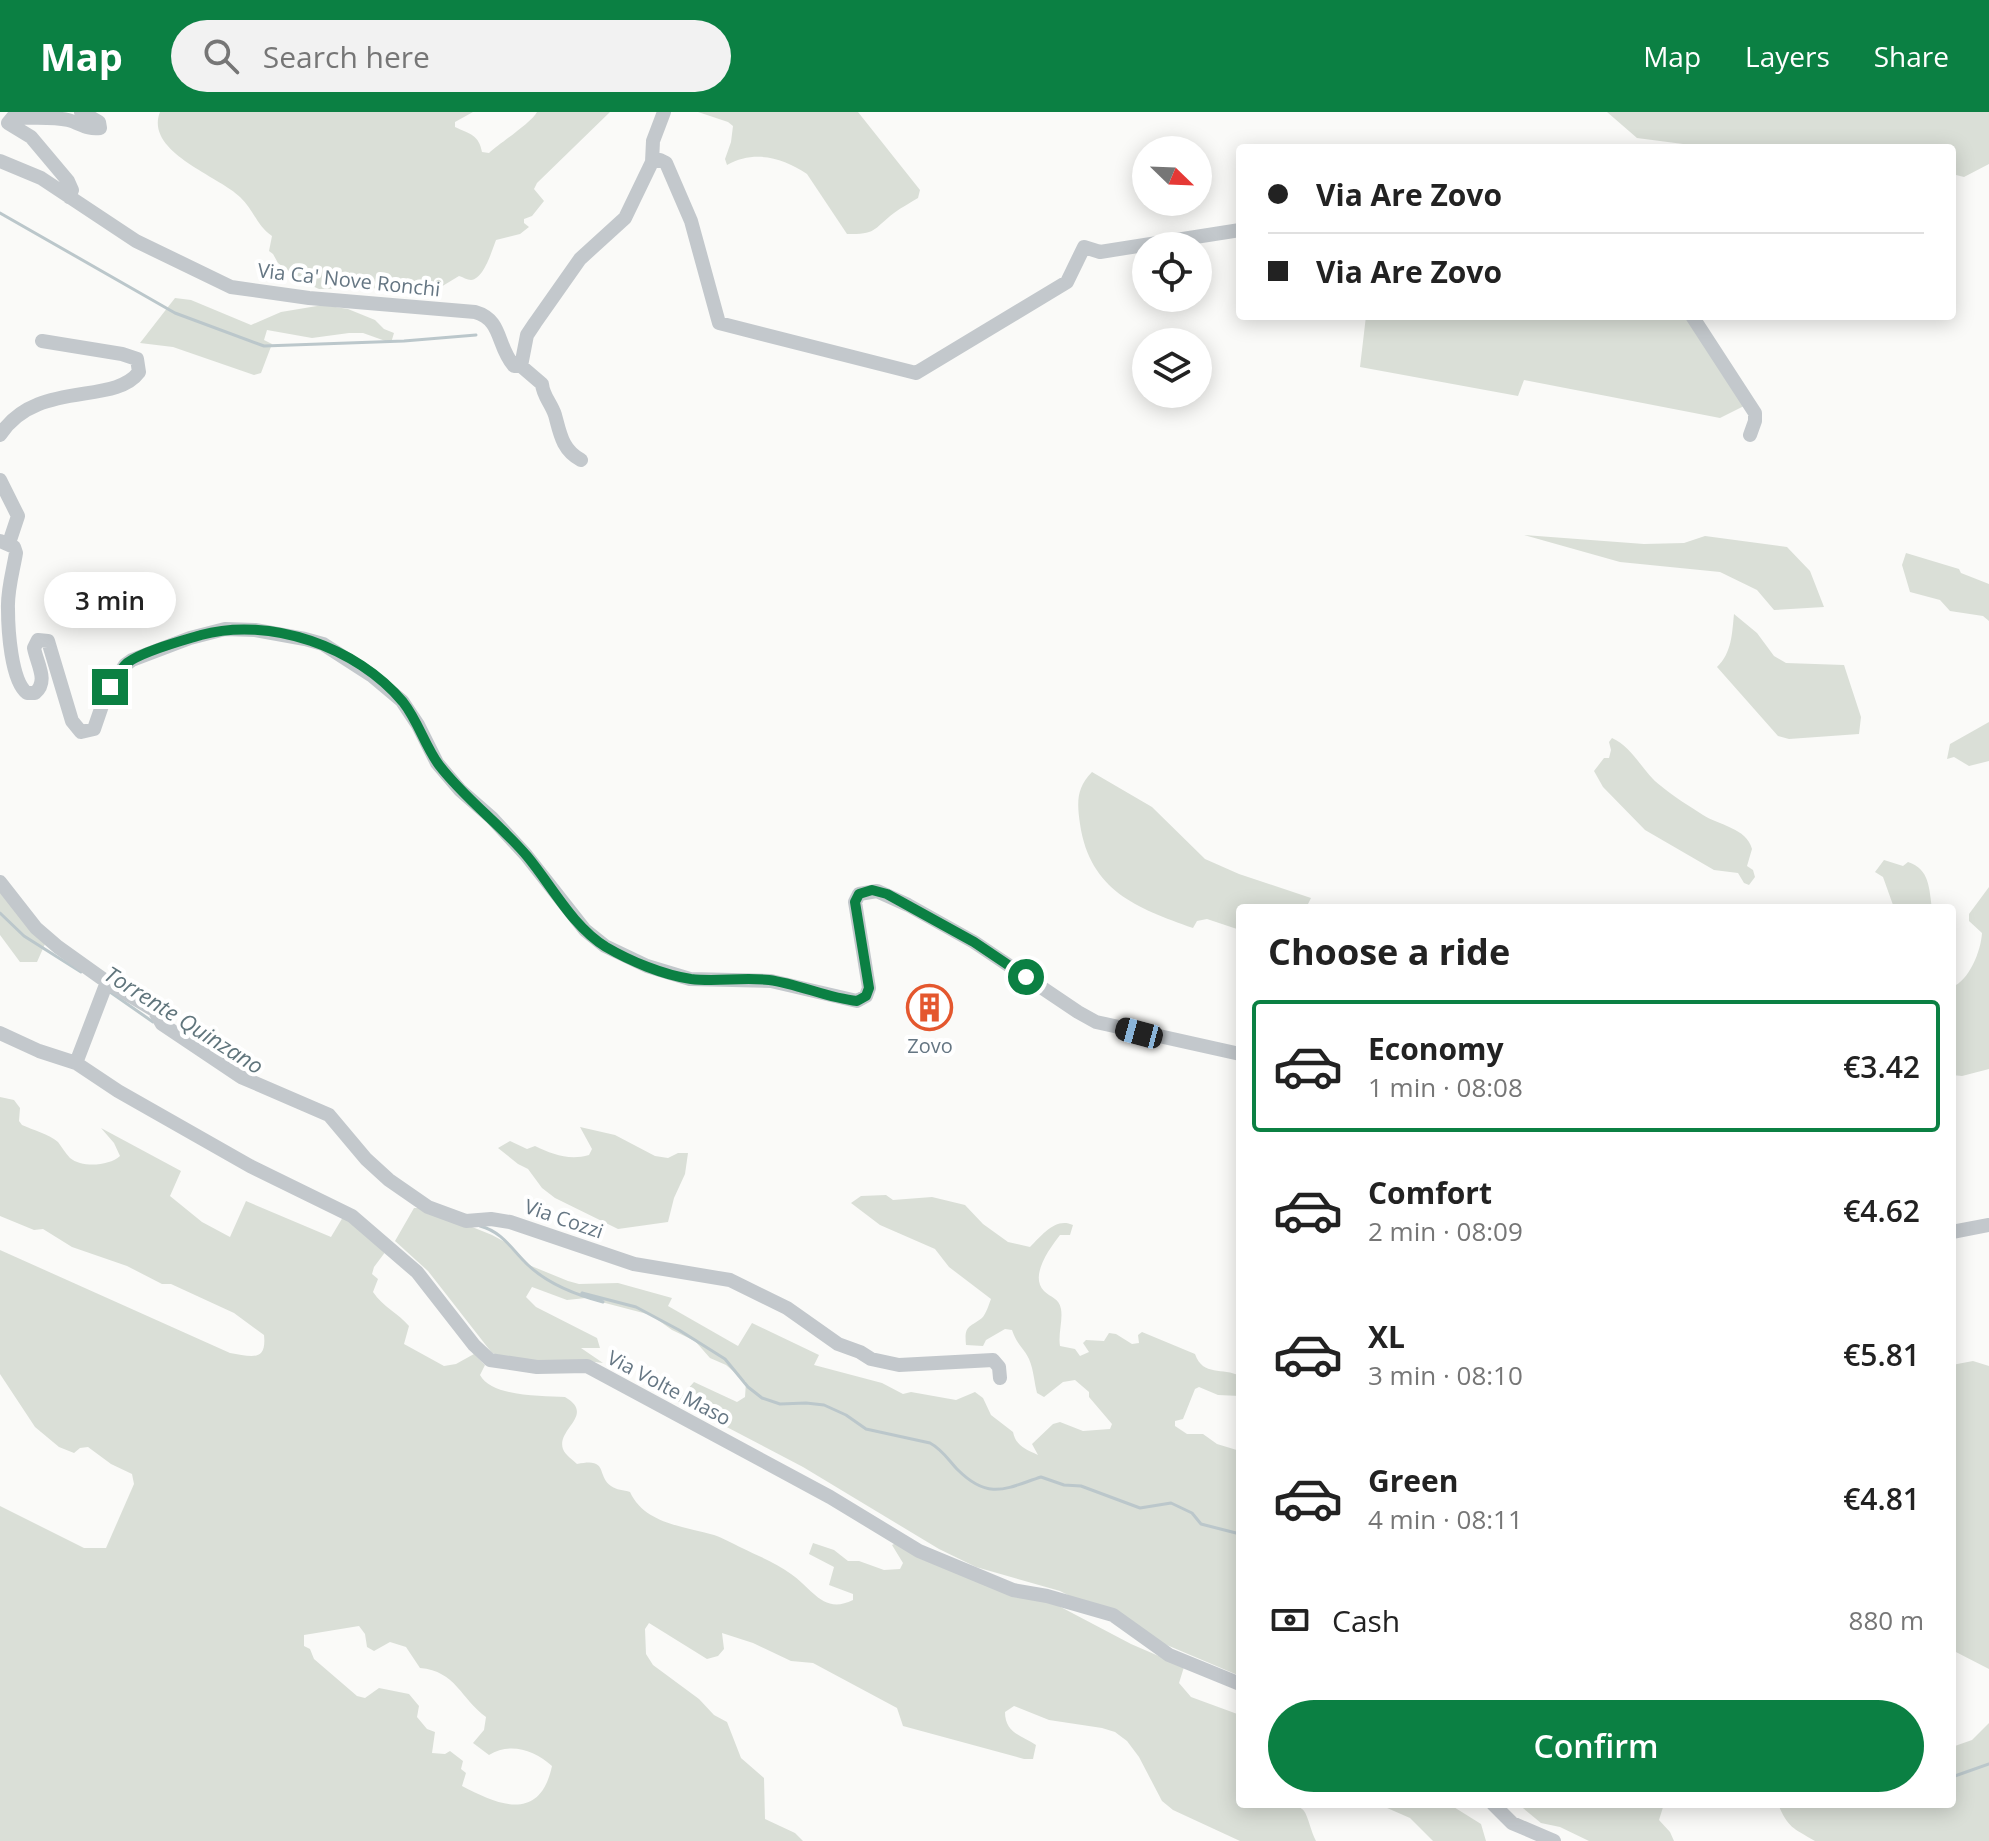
<!DOCTYPE html>
<meta charset="utf-8">
<style>
:root{--surface:#fff;--page:#f2f2f2;--text:#222;--muted:#767676;--line:#e0e0e0;--accent:#0b8043}
body{margin:0;font-family:"Open Sans",sans-serif;background:var(--page);color:var(--text);height:100vh;display:flex;flex-direction:column;font-size:30px;white-space:nowrap}
*{box-sizing:border-box;margin:0}
p{font-size:26px;color:var(--muted)}
.icon{flex:none;width:44px;height:44px;fill:none;stroke:currentColor;stroke-width:2;stroke-linecap:round;stroke-linejoin:round}
.map{position:relative;flex:1;overflow:hidden}
.details{position:absolute;left:1236px;top:792px;width:720px;height:904px;display:flex;flex-direction:column;background:var(--surface);border-radius:8px;box-shadow:0 4px 20px #0003}
.details>*{flex:none}
.guide{position:absolute;left:1236px;top:32px;width:720px;height:176px;border-radius:8px;box-shadow:0 4px 20px #0003;display:grid;align-content:center;height:176px;padding:0 32px;background:var(--surface)}
.needle{width:52px;rotate:113deg}
.buttons{position:absolute;left:1132px;top:24px;display:grid;gap:16px}
.buttons a{display:grid;place-items:center;width:80px;height:80px;border-radius:50%;background:var(--surface);box-shadow:0 4px 20px #0003;font-size:40px}
.end{position:absolute;width:36px;height:36px;margin:-18px;border:10px solid #0b8043;background:#fff;box-shadow:0 0 0 4px #fff}
.from{border-radius:50%}
.bubble{position:absolute;height:56px;border-radius:28px;background:var(--surface);box-shadow:0 4px 20px #0003;font-size:26px;font-weight:600;line-height:56px;text-align:center}
.car{position:absolute;width:24px;height:48px;margin:-24px -12px;border-radius:10px;box-shadow:0 0 6px 2px #0007;background:linear-gradient(#222 24%,#8ab4d8 0 40%,#222 0 76%,#8ab4d8 0 86%,#222 0)}
.guide b{display:flex;align-items:center;gap:28px;height:76px;font-size:30px}
.guide b+b{border-top:2px solid var(--line)}
.guide i{width:20px;height:20px;background:var(--text)}
ul{padding:0;list-style:none}
li{display:flex;align-items:center;gap:24px;height:132px;margin:0 16px 12px;padding:0 16px;border:4px solid transparent;border-radius:8px}
li div{flex:1}
li b{display:block;font-size:30px}
li em{font-style:normal;font-weight:600}
li.selected{border-color:var(--accent)}
li>.icon{width:72px;height:72px;stroke-width:1.5}
h2{padding:0 32px;font-size:36px;line-height:96px}
.pay{display:flex;align-items:center;gap:20px;height:88px;padding:0 32px;font-size:30px}
.pay p{margin-inline-start:auto}
.action{display:flex;gap:16px;margin-top:auto;padding:16px 32px}
.action a{flex:1;height:92px;border-radius:48px;background:var(--accent);color:#fff;font-size:32px;font-weight:600;line-height:92px;text-align:center}
header{display:flex;align-items:center;gap:48px;box-sizing:border-box;height:112px;padding:0 40px;background:var(--accent);color:#fff}
header strong{font-size:38px}
nav{display:flex;gap:44px;margin-inline-start:auto;font-size:28px}
.search{width:560px;height:72px;background:var(--page);display:flex;align-items:center;gap:20px;box-sizing:border-box;padding:0 28px;border-radius:44px;color:var(--muted);font-size:30px}
.map>svg:first-child{display:block}
</style>
<header>
<strong>Map</strong>
<div class="search"><svg class="icon" aria-label="search" viewBox="0 0 24 24"><circle cx="10" cy="10" r="6"/><path d="M15 15l6 6"/></svg>Search here</div>
<nav><a>Map</a><a>Layers</a><a>Share</a></nav>
</header>
<div class="map">
<svg width="1989" height="1729" viewBox="0 0 1989 1729">
<rect width="100%" height="100%" fill="#fafaf8"/>
<path fill="#dadfd7" fill-rule="evenodd" d="M160,0H473L455,10V15C470,22 479,23 482,40L489,41C500,31 531,11 537,0H610L537,71L534,77L544,89L532,104L524,107V111L529,115L520,122L496,128C492,138 484,167 471,168C467,168 463,165 459,164L426,184L409,183L397,178L369,176L319,177L301,169L278,151L273,142L269,139L272,124C257,114 253,97 240,85C219,64 144,40 160,0Z
M698,0H858L920,78L918,86C910,91 902,95 894,101C874,116 877,123 847,122L807,62C782,45 754,38 727,53L725,47L731,30L733,14L728,10Z
M1607,0H1989V52L1964,65L1952,62V36H1690L1683,32L1637,26Z
M175,186L191,188L251,213L281,200L323,193L348,197L375,208L384,217L394,221L391,231L363,221H349L312,226L267,218L264,228L272,232L261,261L254,263L173,235L140,231Z
M1366,204H1695L1744,294L1720,306L1524,268L1518,284L1360,255Z
M1524,423L1644,432L1684,431L1705,424L1787,435L1810,459L1824,495L1774,498L1757,478L1720,460L1620,450Z
M1906,441L1959,457L1961,461L1989,472V509L1983,504L1950,499L1940,488L1910,480L1902,453Z
M1734,502L1757,521L1774,544L1786,551L1844,553L1861,605L1859,622L1789,627L1778,624L1717,555C1732,541 1732,521 1734,502Z
M1989,610V649L1969,654L1954,645L1947,647L1950,632Z
M1612,626C1633,635 1643,661 1661,674C1673,684 1689,694 1703,703C1718,713 1747,716 1752,737L1747,754L1753,758L1755,765L1749,773L1744,771L1738,761L1714,758L1645,718L1603,675L1594,659L1604,646H1609L1611,638L1609,630Z
M1092,660L1152,695L1205,747L1239,762L1311,786L1306,796H1240V818L1207,807L1197,809L1193,816C1137,796 1090,779 1080,712C1077,691 1076,676 1092,660Z
M1884,748L1903,754L1908,750C1930,757 1929,777 1932,796H1852L1893,793L1883,765L1875,760Z
M1989,775V957L1962,964L1952,963V875C1969,869 1981,839 1982,821L1969,809V802Z
M0,780L45,832L37,850H20L0,823Z
M0,985L14,988L20,996L19,1009L22,1013C33,1018 49,1022 58,1030C62,1035 65,1041 70,1046C82,1056 109,1054 120,1044L114,1031L101,1016L181,1059L170,1084L202,1110L230,1125L246,1089L331,1125L343,1105L386,1139L374,1155L372,1162L378,1167L373,1180C383,1195 398,1201 409,1214L404,1232L444,1254L456,1252L474,1242L485,1253L480,1263C492,1285 542,1284 565,1285C596,1303 556,1317 563,1337C565,1343 573,1348 577,1352C609,1345 596,1363 611,1374C616,1378 624,1378 630,1380C645,1412 683,1414 714,1423C723,1426 734,1432 742,1436C758,1444 777,1451 791,1462C812,1476 823,1503 853,1488V1482L829,1473L834,1455L809,1442L813,1431L834,1438L848,1449H859L884,1458L900,1457L903,1451L892,1433L900,1429L1055,1492L1131,1532L1184,1555L1179,1571L1191,1585L1240,1603V1692C1253,1692 1297,1688 1304,1699C1308,1704 1311,1720 1316,1729H1240L1173,1698L1162,1689L1139,1645L1127,1629L1115,1620L1102,1616L1049,1608L1014,1594L1005,1600C1005,1621 1021,1623 1036,1633L1033,1647H1024L903,1614L897,1596L813,1551L791,1549L753,1531L722,1521L724,1537L718,1544L707,1547L649,1511L645,1517L646,1542L653,1553L699,1587L714,1603L727,1610L741,1646L764,1666L765,1707L795,1721L803,1729H0V1394L84,1436H106L134,1372L132,1362L111,1352L88,1335L80,1336L74,1341L59,1335L35,1315L0,1262V1138L230,1241C250,1244 267,1251 264,1223L234,1201L171,1172H162L127,1154L72,1135L43,1117L34,1118L0,1104ZM359,1514L365,1522L367,1535L374,1539L390,1530L406,1535L420,1556C456,1559 461,1587 486,1605L484,1618L473,1631L489,1643C510,1630 534,1638 552,1654C540,1710 500,1694 462,1674L466,1661L461,1657L463,1649L450,1639L445,1642L432,1641L435,1620L427,1617L417,1605L419,1594L409,1582L379,1576L365,1586L357,1584L314,1547L310,1537L304,1534V1523Z
M580,1015L615,1023L655,1044L668,1046L678,1041H688L685,1062L674,1086L668,1110L618,1117L555,1086L542,1076L528,1057L518,1052L498,1036L510,1029L527,1037L535,1034C552,1042 569,1049 589,1043L592,1037Z
M886,1083L893,1088L932,1085L965,1093L983,1112L1008,1130L1030,1135C1043,1122 1056,1105 1073,1113L1070,1123H1060C1050,1136 1029,1164 1044,1179C1051,1186 1059,1186 1061,1197C1063,1208 1058,1222 1060,1234L1075,1237L1080,1244L1089,1240L1083,1231L1086,1228L1104,1229L1109,1221L1116,1222L1132,1232L1139,1231L1138,1223L1142,1220L1195,1242C1203,1265 1223,1255 1240,1264V1284L1218,1283L1199,1275L1195,1277L1183,1307L1175,1309V1314L1187,1322H1203L1217,1332L1240,1339V1564L1162,1531L1060,1479L976,1455L939,1437L803,1355L677,1289L694,1270L737,1290L745,1285L746,1270L726,1253L710,1246L695,1229L672,1218L651,1203L586,1186L567,1188L532,1175L526,1185L536,1195L597,1226L600,1236H581L603,1251L579,1248L525,1250L492,1241L428,1159L395,1129L414,1096H425L492,1123L505,1130L524,1151L568,1169L579,1172L618,1171L672,1186L668,1194L738,1234L752,1211L819,1243L814,1253L882,1271L903,1282L911,1280L956,1288L975,1280L983,1286L991,1303L1013,1320C1016,1334 1025,1337 1038,1343L1032,1332L1053,1312L1060,1310L1083,1319L1110,1317L1112,1312L1089,1285V1280L1075,1268L1063,1270L1044,1285L1037,1281C1034,1270 1034,1259 1029,1247C1024,1236 1017,1233 1012,1218L1005,1217L986,1228L983,1234L966,1233C964,1213 969,1216 982,1206C986,1202 989,1192 991,1187L949,1155L935,1137L880,1113L851,1091L861,1084Z
M1973,1249L1989,1254V1557L1952,1538V1253Z
M1989,1611V1729H1815C1793,1716 1788,1716 1778,1692H1952V1635L1972,1628Z
M1378,1692H1449L1481,1712L1486,1729H1433L1410,1706Z
M1518,1692H1664L1659,1708L1670,1720L1674,1729H1589L1560,1715L1541,1711Z"/>
<g fill="none" stroke-linecap="round" stroke-linejoin="round">
<path stroke="#bbc7cb" stroke-width="3" d="M0,101L175,201L264,234L404,229L476,223
M0,801L24,824L81,860
M110,880L153,910
M480,1114C503,1120 512,1138 528,1153C549,1173 576,1183 603,1190L582,1181L636,1195L679,1218L725,1247L748,1275L762,1286L780,1292L806,1291L824,1293L846,1303L866,1317L930,1331C943,1338 949,1349 958,1358C989,1389 1007,1376 1041,1365L1064,1373L1081,1374L1140,1396L1171,1391L1192,1401L1201,1412L1240,1422
M1952,1665L1989,1652"/>
<path stroke="#c3c8cc" stroke-width="14" d="M0,49L41,66L136,129L231,175L309,186L475,200C503,208 496,233 514,254H521L527,223L535,211L580,147L625,106L652,50L653,29L664,0
M652,50L660,48L666,51L691,109L719,211L916,261L1067,170L1084,135L1100,140L1240,118
M69,85L72,78L68,69L31,25L8,11L13,5C31,7 50,4 68,8C80,11 87,18 100,16L99,10L81,0
M1692,204L1755,301V309L1750,323
M521,254L542,272C543,284 551,291 555,303C560,321 562,338 581,348
M0,323C36,267 114,294 139,260L137,247L122,242L42,229
M0,368L18,404L9,431
M0,429L14,435L16,441C13,459 7,479 8,497C8,517 11,569 27,581H35C49,569 37,552 34,536L38,528L48,529L72,609L81,620L94,617L105,585L125,553L132,548L190,526L225,517L255,518L305,527L323,532L371,563L402,589L418,613L437,651L460,678L492,706L526,743L585,818L605,834L647,854L690,867L771,869L857,889L866,884L869,876L855,790L859,782L877,779L908,793L974,830L1078,900L1096,910L1240,942
M0,770L36,816L58,835L107,870L76,951
M107,870L154,898L162,912L241,965L329,1003L366,1047L389,1068L428,1095L466,1109L491,1107L510,1110L634,1152L730,1168L787,1196L838,1232L860,1240L871,1247L899,1253L993,1248L999,1255L1000,1266
M0,921L39,939L76,951L118,979L250,1054L352,1104L417,1160L474,1233L490,1248L537,1255L587,1254L830,1385L919,1439L1013,1478L1047,1484L1113,1503L1169,1543L1240,1572
M1952,1120L1989,1113
M1493,1692L1512,1711L1554,1729"/>
</g>
<g fill="none" stroke-linecap="round" stroke-linejoin="round">
<path stroke="#0b8043" stroke-width="10" d="M110,575C115,567 120,557 127,551C143,539 181,529 201,523C270,504 357,535 403,590C418,609 425,634 439,653C465,687 500,712 527,744C552,774 572,814 606,835C630,849 663,863 691,867C716,870 743,865 769,868C799,872 827,886 857,889L866,884L869,876L855,790L859,782L872,778L887,782L974,830L1026,865"/>
</g>
<defs>
<symbol id="building-ring" viewBox="-11 -11 22 22"><circle r="9.5" fill="#fff" stroke="#e4572e" stroke-width="1.5"/><path d="M-4-6H4V6H1V3H-1V6H-4ZM-2.5-4.3h1.7v1.8h-1.7ZM.8-4.3h1.7v1.8H.8ZM-2.5-1h1.7V.8h-1.7ZM.8-1h1.7V.8H.8Z" fill="#e4572e"/></symbol>
</defs>
<g fill-rule="evenodd">
<use href="#building-ring" x="904" y="870" width="51" height="51"/>
</g>
<g text-anchor="middle" stroke-width="8" stroke-linejoin="round" paint-order="stroke">
<g font-size="20" fill="#657683" stroke="#fff">
<text transform="translate(349 168) rotate(6)" y="7">Via Ca' Nove Ronchi</text>
<text transform="translate(564 1107) rotate(19)" y="7">Via Cozzi</text>
<text transform="translate(669 1276) rotate(28)" y="7">Via Volte Maso</text>
</g>
<g font-size="20" fill="#657683" stroke="#fff">
<text x="930" y="941">Zovo</text>
</g>
<g font-size="22" font-style="italic" fill="#60757c" stroke="#fff">
<text transform="translate(184 908) rotate(32)" y="8">Torrente Quinzano</text>
</g>
</g>
</svg>
<div class="buttons">
<a><svg class="needle" viewBox="-14 -14 28 28"><path d="M0-13l5 13h-10z" fill="#e53935"/><path d="M0 13l5-13h-10z" fill="#767676"/></svg></a>
<a><svg class="icon" aria-label="locate" viewBox="0 0 24 24"><circle cx="12" cy="12" r="6"/><path d="M12 2v4M12 18v4M2 12h4M18 12h4"/></svg></a>
<a><svg class="icon" aria-label="layers" viewBox="0 0 24 24"><path d="M12 4l9 5-9 5-9-5zM3 14l9 5 9-5"/></svg></a>
</div>
<i class="end from" style="left:1026px;top:865px"></i>
<i class="end" style="left:110px;top:575px"></i>
<div class="bubble" style="left:44px;top:460px;width:132px">3 min</div>
<i class="car" style="left:1139px;top:921px;rotate:285deg"></i>
<div class="guide">
<b><i class="from"></i>Via Are Zovo</b>
<b><i></i>Via Are Zovo</b>
</div>
<section class="details">
<h2>Choose a ride</h2>
<ul>
<li class="selected"><svg class="icon" aria-label="car" viewBox="0 0 24 24"><path d="M5 17H2v-5l4-1 3-4h7l3 4 3 1v5h-3M9 17h6M6 11h13"/><circle cx="7" cy="17" r="2"/><circle cx="17" cy="17" r="2"/></svg><div><b>Economy</b><p>1 min · 08:08</p></div><em>€3.42</em></li>
<li><svg class="icon" aria-label="car" viewBox="0 0 24 24"><path d="M5 17H2v-5l4-1 3-4h7l3 4 3 1v5h-3M9 17h6M6 11h13"/><circle cx="7" cy="17" r="2"/><circle cx="17" cy="17" r="2"/></svg><div><b>Comfort</b><p>2 min · 08:09</p></div><em>€4.62</em></li>
<li><svg class="icon" aria-label="car" viewBox="0 0 24 24"><path d="M5 17H2v-5l4-1 3-4h7l3 4 3 1v5h-3M9 17h6M6 11h13"/><circle cx="7" cy="17" r="2"/><circle cx="17" cy="17" r="2"/></svg><div><b>XL</b><p>3 min · 08:10</p></div><em>€5.81</em></li>
<li><svg class="icon" aria-label="car" viewBox="0 0 24 24"><path d="M5 17H2v-5l4-1 3-4h7l3 4 3 1v5h-3M9 17h6M6 11h13"/><circle cx="7" cy="17" r="2"/><circle cx="17" cy="17" r="2"/></svg><div><b>Green</b><p>4 min · 08:11</p></div><em>€4.81</em></li>
</ul>
<div class="pay"><svg class="icon" aria-label="cash" viewBox="0 0 24 24"><path d="M3 7h18v10H3z"/><circle cx="12" cy="12" r="2"/></svg>Cash<p>880 m</p></div>
<div class="action"><a>Confirm</a></div>
</section>
</div>
